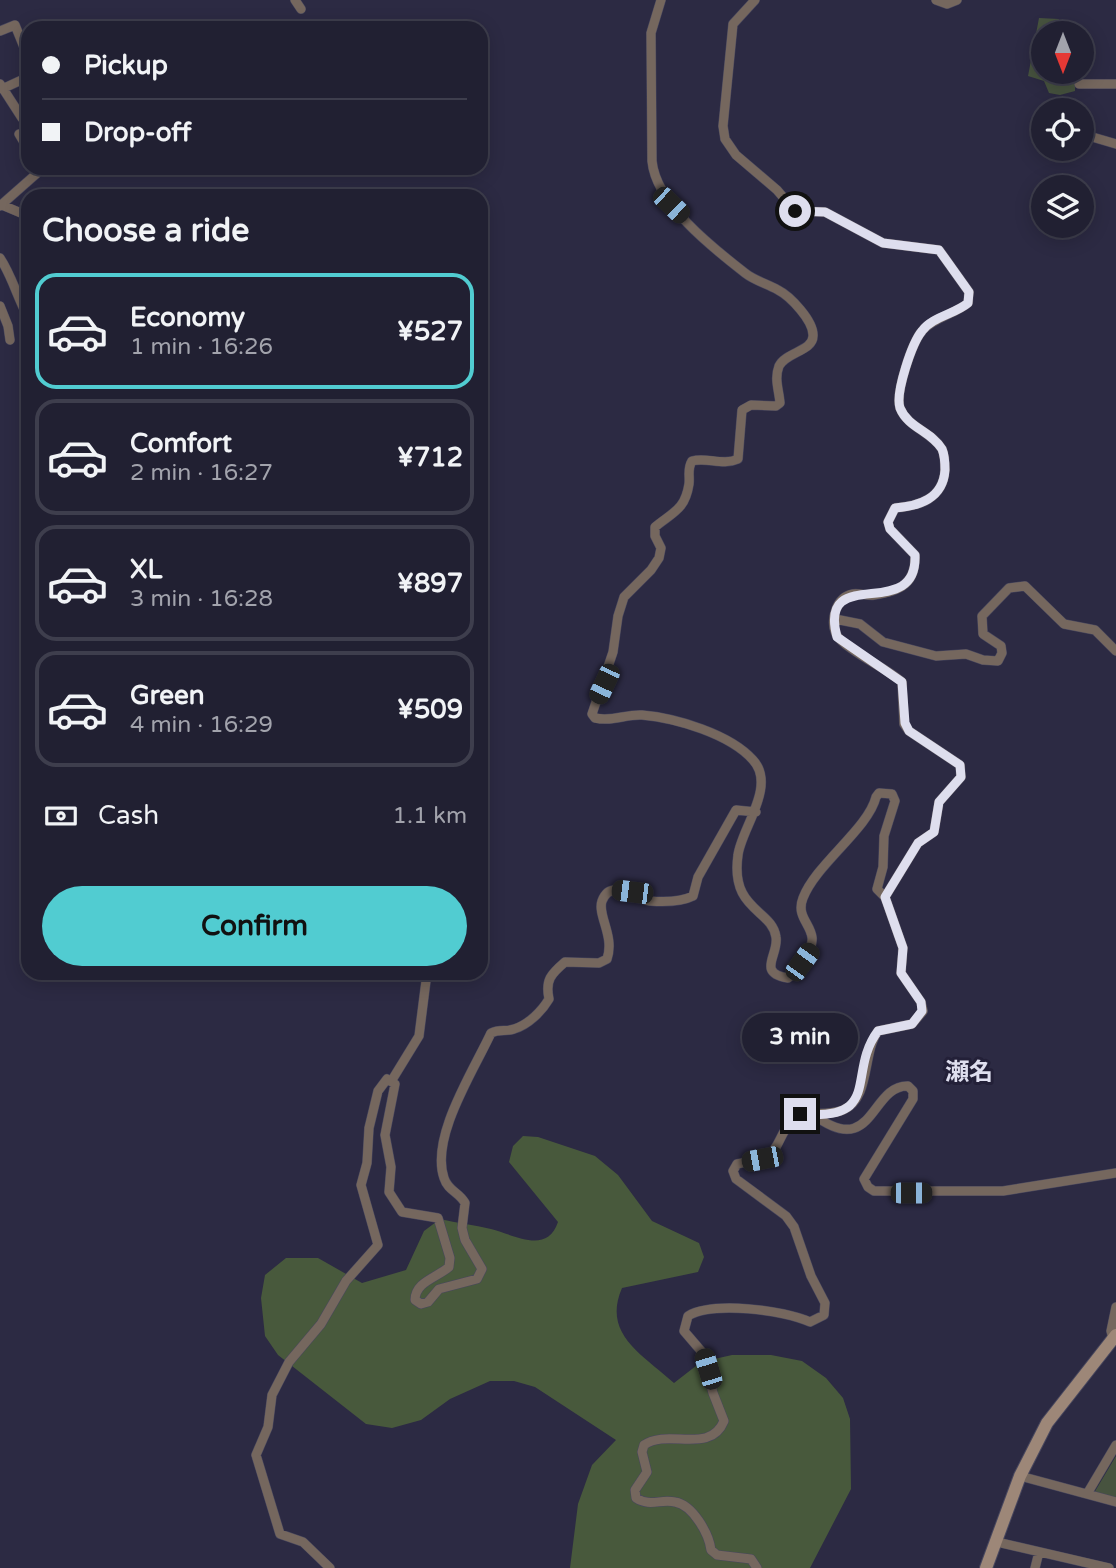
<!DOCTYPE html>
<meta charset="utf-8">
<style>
:root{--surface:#212032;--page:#29283a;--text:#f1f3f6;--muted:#a2a3ac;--line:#3e3e4d;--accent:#51ccd1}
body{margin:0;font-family:"Varela Round","Noto Sans JP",sans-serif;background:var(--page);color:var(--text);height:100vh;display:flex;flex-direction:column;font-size:26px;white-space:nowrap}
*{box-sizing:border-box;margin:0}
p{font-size:23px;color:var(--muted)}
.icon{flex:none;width:38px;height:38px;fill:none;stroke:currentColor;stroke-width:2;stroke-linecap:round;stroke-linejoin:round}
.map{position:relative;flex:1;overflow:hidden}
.drawer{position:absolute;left:21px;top:189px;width:467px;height:791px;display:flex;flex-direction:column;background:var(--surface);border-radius:21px;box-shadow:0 4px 18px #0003,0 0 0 2px var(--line)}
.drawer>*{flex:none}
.banner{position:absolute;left:21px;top:21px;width:467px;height:154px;border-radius:21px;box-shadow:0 4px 18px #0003,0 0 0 2px var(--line);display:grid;align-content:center;height:154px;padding:0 21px;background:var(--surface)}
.needle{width:46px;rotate:180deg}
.tools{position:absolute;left:1031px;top:21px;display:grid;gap:14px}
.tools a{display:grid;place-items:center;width:63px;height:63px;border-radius:50%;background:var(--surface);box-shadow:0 4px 18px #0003,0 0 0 2px var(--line);font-size:35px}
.end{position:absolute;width:32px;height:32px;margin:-16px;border:9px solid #dedeee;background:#111;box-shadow:0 0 0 4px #111}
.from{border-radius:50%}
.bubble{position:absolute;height:49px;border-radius:24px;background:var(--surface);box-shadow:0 4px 18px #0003,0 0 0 2px var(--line);font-size:23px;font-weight:700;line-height:49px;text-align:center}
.car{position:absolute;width:21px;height:42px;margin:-21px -10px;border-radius:9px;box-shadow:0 0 5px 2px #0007;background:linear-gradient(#222 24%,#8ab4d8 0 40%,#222 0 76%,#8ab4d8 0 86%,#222 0)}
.banner b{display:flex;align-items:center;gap:24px;height:66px;font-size:26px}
.banner b+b{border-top:2px solid var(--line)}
.banner i{width:18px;height:18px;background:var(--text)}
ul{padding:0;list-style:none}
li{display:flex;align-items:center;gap:21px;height:116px;margin:0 14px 10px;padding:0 7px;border:4px solid var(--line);border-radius:21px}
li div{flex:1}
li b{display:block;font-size:26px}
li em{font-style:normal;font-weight:700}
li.active{border-color:var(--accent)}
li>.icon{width:63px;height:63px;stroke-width:1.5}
h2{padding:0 21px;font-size:32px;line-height:84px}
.pay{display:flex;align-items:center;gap:18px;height:77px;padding:0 21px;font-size:26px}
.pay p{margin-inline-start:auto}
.primary-button{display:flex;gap:14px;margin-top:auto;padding:14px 21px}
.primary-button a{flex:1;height:80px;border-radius:42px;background:var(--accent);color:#111;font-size:28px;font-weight:700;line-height:80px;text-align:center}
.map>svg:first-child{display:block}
</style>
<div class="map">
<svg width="1116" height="1568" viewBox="0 0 1116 1568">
<rect width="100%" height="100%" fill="#2c2a43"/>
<path fill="#47533f" d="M1039,18L1059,19L1058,33H1043V72H1075V91L1060,95L1049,93L1044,81L1028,76Z
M1116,1456V1498L1094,1493Z"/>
<path fill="#48593c" d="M523,1136L538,1137L595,1156L618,1175L652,1221L699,1243L704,1257L698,1272L622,1288C602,1334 642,1354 674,1383L701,1362L732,1355H771L802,1361L826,1378L843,1398L850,1419L851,1489L810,1568H570L578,1504L592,1465L616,1440L535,1387L514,1381H490L450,1399L421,1420L392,1428L366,1424L278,1355L265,1336L261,1298L265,1275L286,1258H318L362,1283L406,1270L424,1231L440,1219C457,1223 474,1225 491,1229C515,1235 547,1255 558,1222L509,1162L513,1146Z"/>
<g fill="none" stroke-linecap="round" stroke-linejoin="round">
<defs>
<path id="street" d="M295,0L301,9
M661,0L651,33L652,161C656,204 713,248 745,273C755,281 768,284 778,290C790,296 814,321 813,336C813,351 786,352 779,366C774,379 779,390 780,403L776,406L751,405L742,410L738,459C723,466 707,457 692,461C687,469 690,475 689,484C685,510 673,512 655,527V536L661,548L659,558L651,570L624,597L618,616L613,652L592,714L595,718C612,722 626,714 642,715C676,718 730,734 753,760C777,786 741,829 738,855C730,911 772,909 776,937C779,955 756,973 788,978C795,972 800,965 805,957C826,929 793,923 803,898C816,864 868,829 876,797L879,793L892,794L895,801L884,836L883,867L877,889L885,897
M755,0L733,24L723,126L725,139L736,155L777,190L795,211L825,212L883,243L939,250L969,292L968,303C955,314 932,318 922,331C912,343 895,393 900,408C908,428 931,431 942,449C945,456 945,463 945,470C943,499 919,506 895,508L888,522L890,529L915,555C916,583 901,591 874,595C867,596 860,593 853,594C836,597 830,620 836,634C839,640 846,645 852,649C868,661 887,669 902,682L904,724L909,731L960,765L961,777L939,802L934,832L918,843L885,897L903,948L901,973L921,1002L923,1011L912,1024L878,1031C862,1053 871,1098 843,1110C827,1117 808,1110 794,1117C769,1148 787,1155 737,1164L733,1171L736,1179L786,1216L794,1227L811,1276L825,1303L824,1315L810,1322C784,1310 713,1301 688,1316L684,1331L702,1352L713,1393L724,1421C710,1455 668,1428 644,1445L642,1452L647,1472L635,1490L636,1498C650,1507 660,1499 675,1502C693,1505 709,1534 711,1550L717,1555L751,1559L757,1568
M936,0L947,4L957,0
M0,31L15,25L28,57
M0,84L22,118
M1079,84H1116
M2,89L28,77
M19,134L28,149
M1082,134L1116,144
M2,205L28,216
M0,206L43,168
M0,258C12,276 17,297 28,317
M0,306L8,326L10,340
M835,619L860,624L883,642L936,656L966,654L983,660L998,661L1002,653L1001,646L983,634L982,616L1009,588L1025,586L1064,624L1095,630L1116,651
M392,1080L419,1036L427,973
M814,1115C874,1160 870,1085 908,1086L913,1091V1099L864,1179L868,1187L874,1191H1003L1116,1173
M1113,1339L1111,1331L1116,1307
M1020,1476L1116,1502
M1087,1494L1116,1445
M997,1542L1109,1568
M330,1568L303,1542L280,1534L256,1455L268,1427L272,1395L289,1362L321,1324L346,1281L378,1245L361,1185L367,1163L369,1128L378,1091L387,1079L395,1084L385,1135L391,1167L389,1192L402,1212L438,1218L450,1258L449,1267C436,1278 415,1282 415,1300L421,1304L428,1302L439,1289L477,1279L482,1269L465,1240L462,1228L465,1203C459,1192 448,1191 444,1178C430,1137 474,1070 491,1033C500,1029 506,1032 514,1029C528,1025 542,1011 549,999C545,980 551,974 565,962L599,963L607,959C615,936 597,915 602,901C611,877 636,899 650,901C663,902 681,902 693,896L698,877L736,810L756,812
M1035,1568L1039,1552"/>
<path id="secondary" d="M986,1568L1020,1476L1047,1423L1116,1335"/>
</defs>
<use href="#street" stroke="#48475e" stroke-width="10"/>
<use href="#secondary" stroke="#48475e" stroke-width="14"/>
<use href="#street" stroke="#75675e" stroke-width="9"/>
<use href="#secondary" stroke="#9d8778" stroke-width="12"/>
</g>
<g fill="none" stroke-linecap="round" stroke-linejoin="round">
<path stroke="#dedeee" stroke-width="9" d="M795,211L825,212L883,243L939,250L969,292L968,303C955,314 932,317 922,331C912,343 895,393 900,408C908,428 931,431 942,449C945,456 945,463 945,470C943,499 919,506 895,508L888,522L890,529L915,555C918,624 817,562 837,637L902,682L905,723L909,731L960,765L961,777L939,802L934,832L918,843L885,897L903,948L901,973L921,1002L922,1011L912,1024L878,1031C846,1073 884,1121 800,1114"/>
</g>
<g text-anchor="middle" stroke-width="6" stroke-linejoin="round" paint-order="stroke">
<g font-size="24" font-weight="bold" fill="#dedeee" stroke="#232038">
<text x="969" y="1080">瀬名</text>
</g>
</g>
</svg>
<div class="tools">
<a><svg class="needle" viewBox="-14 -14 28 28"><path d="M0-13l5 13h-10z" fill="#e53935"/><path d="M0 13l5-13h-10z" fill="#a2a3ac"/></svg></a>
<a><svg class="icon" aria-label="locate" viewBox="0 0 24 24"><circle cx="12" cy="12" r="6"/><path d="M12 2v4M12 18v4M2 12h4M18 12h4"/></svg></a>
<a><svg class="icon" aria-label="layers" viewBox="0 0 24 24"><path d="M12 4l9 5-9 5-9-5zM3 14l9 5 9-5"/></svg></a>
</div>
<i class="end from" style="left:795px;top:211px"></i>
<i class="end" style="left:800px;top:1114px"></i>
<div class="bubble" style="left:742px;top:1013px;width:116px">3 min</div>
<i class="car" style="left:671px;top:205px;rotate:134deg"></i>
<i class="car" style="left:604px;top:684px;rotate:205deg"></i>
<i class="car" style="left:632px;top:892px;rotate:277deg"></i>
<i class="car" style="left:802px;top:962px;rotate:36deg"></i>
<i class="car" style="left:762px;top:1159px;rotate:259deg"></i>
<i class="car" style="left:911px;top:1193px;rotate:90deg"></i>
<i class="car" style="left:708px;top:1369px;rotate:343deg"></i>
<div class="banner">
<b><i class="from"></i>Pickup</b>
<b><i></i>Drop-off</b>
</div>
<section class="drawer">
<h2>Choose a ride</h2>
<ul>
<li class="active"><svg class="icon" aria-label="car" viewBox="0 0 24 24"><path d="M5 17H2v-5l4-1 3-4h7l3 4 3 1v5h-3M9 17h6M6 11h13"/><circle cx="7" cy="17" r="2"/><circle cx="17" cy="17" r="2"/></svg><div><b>Economy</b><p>1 min · 16:26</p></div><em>¥527</em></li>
<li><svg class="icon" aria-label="car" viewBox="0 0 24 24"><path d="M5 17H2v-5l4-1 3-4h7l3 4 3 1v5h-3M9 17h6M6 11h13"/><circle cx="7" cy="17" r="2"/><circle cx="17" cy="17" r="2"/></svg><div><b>Comfort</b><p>2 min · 16:27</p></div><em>¥712</em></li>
<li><svg class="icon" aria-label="car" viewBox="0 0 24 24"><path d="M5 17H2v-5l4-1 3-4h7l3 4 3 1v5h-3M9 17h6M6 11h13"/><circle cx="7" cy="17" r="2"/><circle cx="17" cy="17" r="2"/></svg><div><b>XL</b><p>3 min · 16:28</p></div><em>¥897</em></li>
<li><svg class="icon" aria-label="car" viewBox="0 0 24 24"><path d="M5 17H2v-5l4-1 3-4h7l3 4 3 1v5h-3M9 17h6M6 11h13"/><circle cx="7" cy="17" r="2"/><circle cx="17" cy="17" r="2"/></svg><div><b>Green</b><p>4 min · 16:29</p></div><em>¥509</em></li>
</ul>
<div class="pay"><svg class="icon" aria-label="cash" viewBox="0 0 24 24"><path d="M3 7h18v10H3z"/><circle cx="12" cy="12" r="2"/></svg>Cash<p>1.1 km</p></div>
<div class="primary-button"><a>Confirm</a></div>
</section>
</div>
